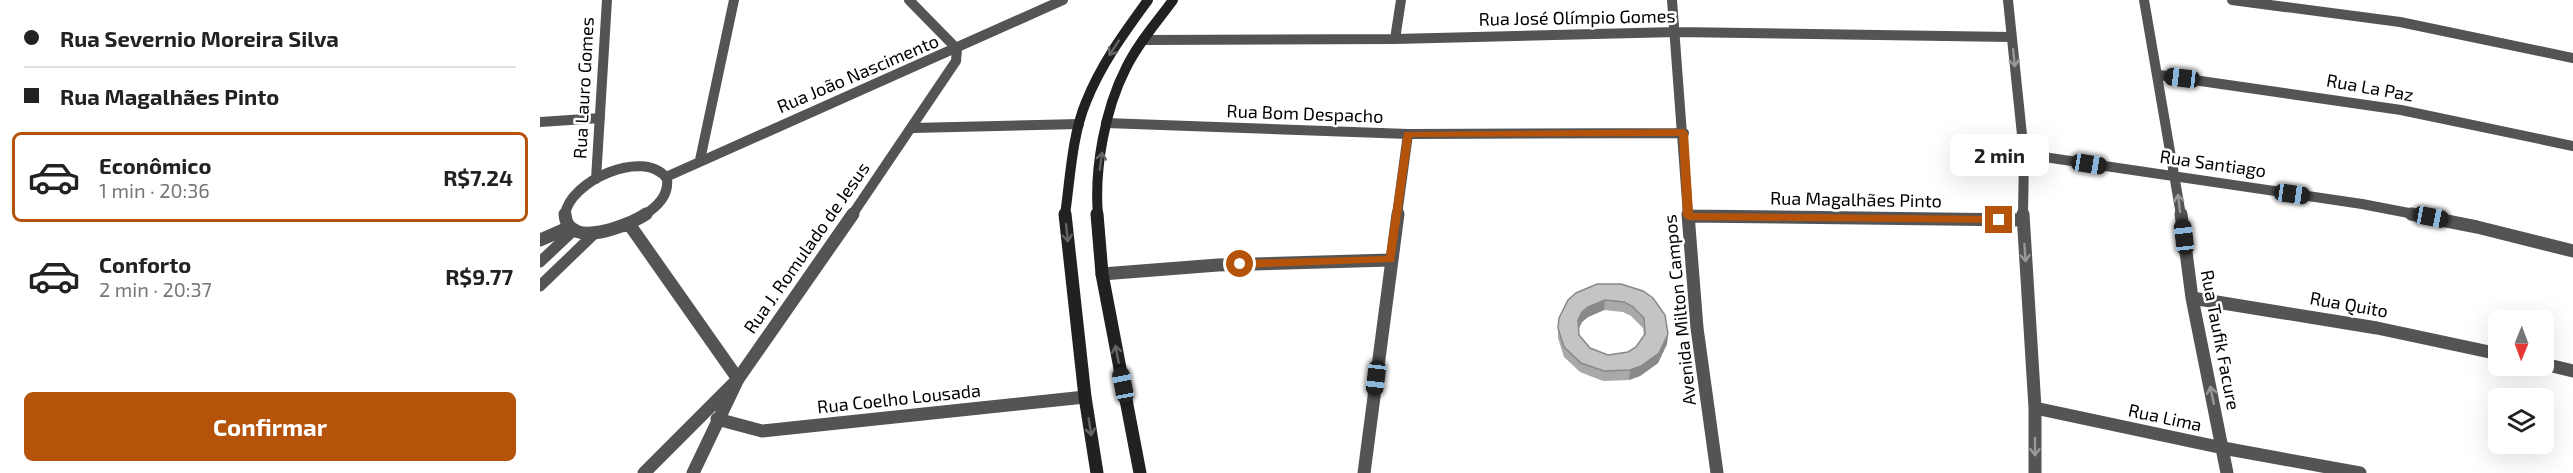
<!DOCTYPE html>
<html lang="pt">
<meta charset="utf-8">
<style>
:root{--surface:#fff;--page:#f6f6f6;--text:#222;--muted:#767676;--line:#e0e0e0;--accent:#b45309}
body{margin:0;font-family:"Exo 2",sans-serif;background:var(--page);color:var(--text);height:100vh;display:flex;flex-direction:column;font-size:22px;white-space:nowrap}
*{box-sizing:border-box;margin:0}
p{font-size:20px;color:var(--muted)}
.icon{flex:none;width:33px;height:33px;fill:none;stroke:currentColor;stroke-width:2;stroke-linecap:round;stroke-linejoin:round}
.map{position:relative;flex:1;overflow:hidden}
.side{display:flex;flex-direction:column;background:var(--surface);width:540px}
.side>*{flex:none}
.hud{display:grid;align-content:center;height:132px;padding:0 24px;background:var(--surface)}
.needle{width:39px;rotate:181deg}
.fabs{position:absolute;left:1948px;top:310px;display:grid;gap:12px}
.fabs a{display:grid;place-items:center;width:66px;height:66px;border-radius:9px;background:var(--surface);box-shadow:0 6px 24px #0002;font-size:30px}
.end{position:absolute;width:27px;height:27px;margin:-14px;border:8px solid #b45309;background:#fff;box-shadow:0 0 0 3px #fff}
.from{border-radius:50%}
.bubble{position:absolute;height:42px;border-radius:9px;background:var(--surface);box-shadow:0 6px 24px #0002;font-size:20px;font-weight:700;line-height:42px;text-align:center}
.car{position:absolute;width:18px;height:36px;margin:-18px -9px;border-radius:8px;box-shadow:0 0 4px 2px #0007;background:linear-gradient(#222 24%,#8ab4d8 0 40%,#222 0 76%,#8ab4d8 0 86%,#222 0)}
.hud b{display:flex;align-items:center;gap:21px;height:57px;font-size:22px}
.hud b+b{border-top:2px solid var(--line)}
.hud i{width:15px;height:15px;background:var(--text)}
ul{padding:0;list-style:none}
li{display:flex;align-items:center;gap:18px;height:90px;margin:0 12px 9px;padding:0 12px;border:3px solid transparent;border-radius:9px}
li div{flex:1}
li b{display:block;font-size:22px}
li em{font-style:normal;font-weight:700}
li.active{border-color:var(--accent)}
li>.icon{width:54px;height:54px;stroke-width:1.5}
.primary-button{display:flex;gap:12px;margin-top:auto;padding:12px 24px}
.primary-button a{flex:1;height:69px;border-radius:9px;background:var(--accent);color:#fff;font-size:24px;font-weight:700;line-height:69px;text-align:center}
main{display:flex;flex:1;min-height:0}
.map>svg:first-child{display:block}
</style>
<main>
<section class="side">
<div class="hud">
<b><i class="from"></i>Rua Severnio Moreira Silva</b>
<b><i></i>Rua Magalhães Pinto</b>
</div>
<ul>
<li class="active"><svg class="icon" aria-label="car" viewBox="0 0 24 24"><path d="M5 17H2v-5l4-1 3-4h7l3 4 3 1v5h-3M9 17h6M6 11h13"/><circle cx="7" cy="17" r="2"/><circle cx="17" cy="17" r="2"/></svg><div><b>Econômico</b><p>1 min · 20:36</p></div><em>R$7.24</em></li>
<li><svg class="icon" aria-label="car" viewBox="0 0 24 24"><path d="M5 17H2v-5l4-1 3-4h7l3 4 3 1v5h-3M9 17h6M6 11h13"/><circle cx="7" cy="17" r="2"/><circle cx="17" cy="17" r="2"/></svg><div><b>Conforto</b><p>2 min · 20:37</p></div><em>R$9.77</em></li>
</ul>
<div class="primary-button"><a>Confirmar</a></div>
</section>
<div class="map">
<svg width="2033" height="473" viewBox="0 0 2033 473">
<rect width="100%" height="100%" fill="#fff"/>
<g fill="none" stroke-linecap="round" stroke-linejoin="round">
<path stroke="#545454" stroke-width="11" d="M0,262L35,229
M0,286L55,233"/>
<path stroke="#545454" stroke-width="10" d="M1132,0L1148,215
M1468,0L1484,154L1483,215
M1604,0L1641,215
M1692,0L1860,22L2033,58
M855,39L861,0
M603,40L855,39L1136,32L1471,37
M1619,75L1861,110L2033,146
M0,122L60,118
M566,123L868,134L1144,133
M373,128L539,124
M1484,154L1822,204L1879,215
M160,160L194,0
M126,177L523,0
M56,179L67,0
M25,215C29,181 105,147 127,179C129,195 117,207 104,215
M312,215L416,61L417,49L369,0
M857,215L868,134"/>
<path stroke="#545454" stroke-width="13" d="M25,214C27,251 90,225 106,214
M1148,214L1157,328L1177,473
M1483,214L1495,408V473
M1641,214L1652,298L1687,473
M1871,214L1937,227L2033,251
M1148,216L1483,220
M89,224L198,379L104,473
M0,240L30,227
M562,274L678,265L850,260
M1652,298L1837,328L1959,354
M2004,364L2033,371
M1495,408L1683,448L1820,473
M177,419L222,431L545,397
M153,473L198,379L313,214
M824,473L858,214"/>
<path stroke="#212121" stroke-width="10" d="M525,215C530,180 532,135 546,102C561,64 584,33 608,0
M558,215C554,169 565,109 586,68C598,43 617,22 633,0"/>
<path stroke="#212121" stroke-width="13" d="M525,214L545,397L557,473
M557,214L562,274L600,473"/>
</g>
<path fill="#a9a9a9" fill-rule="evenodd" d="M1081,284L1128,334L1127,344L1118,363L1100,376L1089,380L1063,381L1040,372L1024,357L1018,338V328ZM1064,310L1083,312L1091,316L1103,328L1104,336L1096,347L1088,352L1068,355L1050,348L1039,335V328L1042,322L1048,317Z"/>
<path fill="#898989" d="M1065,300L1064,310L1048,317L1042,322L1038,330V320L1042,312L1048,307Z
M1128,334L1127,344L1118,363L1100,376L1089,380L1090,370Z"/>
<path fill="#c4c4c4" stroke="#898989" stroke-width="1.5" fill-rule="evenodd" d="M1057,284H1081L1103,291L1113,298L1125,315L1128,334L1119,353L1101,366L1090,370L1064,371L1041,363L1024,347L1018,328L1019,318L1028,300L1036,293ZM1065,300L1084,302L1092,306L1104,318L1105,334L1096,347L1088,352L1068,355L1050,348L1039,335L1038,320L1042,312L1048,307Z"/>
<defs><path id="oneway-shaft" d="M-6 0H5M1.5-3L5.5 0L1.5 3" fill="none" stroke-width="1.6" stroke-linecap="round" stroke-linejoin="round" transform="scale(1.5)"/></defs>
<g stroke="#646464">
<use href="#oneway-shaft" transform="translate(574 48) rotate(123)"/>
<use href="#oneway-shaft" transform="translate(561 161) rotate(-82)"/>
<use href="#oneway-shaft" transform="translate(527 233) rotate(84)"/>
<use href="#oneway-shaft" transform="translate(577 354) rotate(-101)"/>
<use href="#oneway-shaft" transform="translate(550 427) rotate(81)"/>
</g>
<g stroke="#989898">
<use href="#oneway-shaft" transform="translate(1474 58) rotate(84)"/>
<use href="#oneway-shaft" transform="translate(1639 203) rotate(-97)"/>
<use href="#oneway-shaft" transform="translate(1485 253) rotate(86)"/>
<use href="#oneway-shaft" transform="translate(1672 395) rotate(-102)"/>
<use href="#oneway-shaft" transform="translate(1495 447) rotate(90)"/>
</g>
<path fill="#b45309" d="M1144,129L1148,133L1153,213L1459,216L1464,220L1459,223L1148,220L1143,216L1139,136L872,137L854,262L700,268L695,264L700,260L846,256L864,132Z"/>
<g text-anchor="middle" stroke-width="5" stroke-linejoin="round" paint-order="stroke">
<g font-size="18" fill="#000" stroke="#fff">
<text transform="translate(1037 18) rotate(-1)" y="6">Rua José Olímpio Gomes</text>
<text transform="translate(318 74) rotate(-23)" y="6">Rua João Nascimento</text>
<text transform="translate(44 88) rotate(-87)" y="6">Rua Lauro Gomes</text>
<text transform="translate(1830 88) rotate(10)" y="6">Rua La Paz</text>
<text transform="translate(765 114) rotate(2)" y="6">Rua Bom Despacho</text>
<text transform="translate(1673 164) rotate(8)" y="6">Rua Santiago</text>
<text transform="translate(1316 200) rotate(1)" y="6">Rua Magalhães Pinto</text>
<text transform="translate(267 248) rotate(-55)" y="6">Rua J. Romulado de Jesus</text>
<text transform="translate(1809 305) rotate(10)" y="6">Rua Quito</text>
<text transform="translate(1140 310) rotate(-96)" y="6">Avenida Milton Campos</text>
<text transform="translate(1680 340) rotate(79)" y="6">Rua Taufik Facure</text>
<text transform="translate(359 399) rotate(-6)" y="6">Rua Coelho Lousada</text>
<text transform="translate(1625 418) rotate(12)" y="6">Rua Lima</text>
</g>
</g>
</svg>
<div class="fabs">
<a><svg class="needle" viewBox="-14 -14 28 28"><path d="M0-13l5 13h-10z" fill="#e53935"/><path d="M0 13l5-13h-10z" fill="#767676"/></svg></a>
<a><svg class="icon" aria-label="layers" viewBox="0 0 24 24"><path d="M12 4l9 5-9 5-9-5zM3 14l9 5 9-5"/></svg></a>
</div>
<i class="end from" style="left:700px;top:264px"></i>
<i class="end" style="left:1459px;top:220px"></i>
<div class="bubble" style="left:1410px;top:134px;width:99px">2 min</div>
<i class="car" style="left:1642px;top:78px;rotate:277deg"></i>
<i class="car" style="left:1549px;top:164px;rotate:99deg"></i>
<i class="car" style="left:1752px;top:194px;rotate:98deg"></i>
<i class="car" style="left:1891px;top:217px;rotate:101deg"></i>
<i class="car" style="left:1644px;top:237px;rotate:353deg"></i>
<i class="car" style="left:836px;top:378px;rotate:187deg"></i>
<i class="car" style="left:583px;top:385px;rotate:349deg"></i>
</div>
</main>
